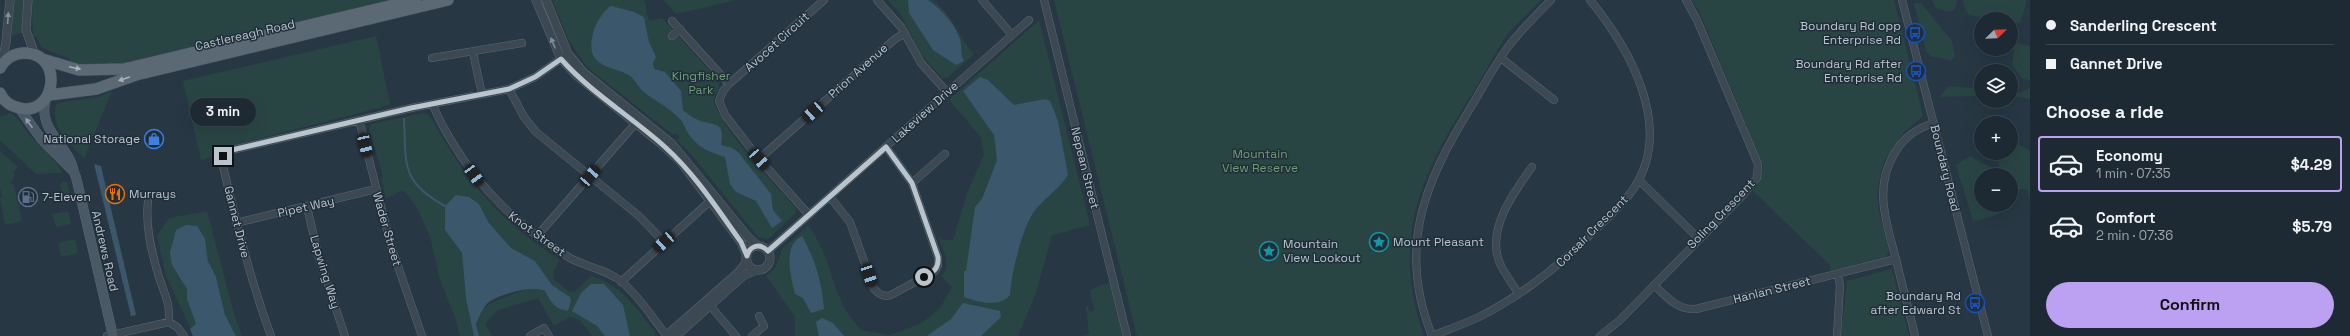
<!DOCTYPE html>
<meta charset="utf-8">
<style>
:root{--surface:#1d2a33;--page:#25323b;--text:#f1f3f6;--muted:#a0a7ac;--line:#3b464e;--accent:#bca0f2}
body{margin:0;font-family:"Space Grotesk",sans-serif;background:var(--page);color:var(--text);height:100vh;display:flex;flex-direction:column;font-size:15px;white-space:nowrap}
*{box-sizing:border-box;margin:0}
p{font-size:13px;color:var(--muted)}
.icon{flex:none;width:22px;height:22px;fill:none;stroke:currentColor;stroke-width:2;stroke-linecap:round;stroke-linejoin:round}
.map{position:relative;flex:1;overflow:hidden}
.panel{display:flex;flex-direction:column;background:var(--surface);width:320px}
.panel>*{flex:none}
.hud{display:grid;align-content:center;height:88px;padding:0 16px;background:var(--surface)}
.needle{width:26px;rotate:67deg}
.fabs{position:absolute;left:1974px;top:12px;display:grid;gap:8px}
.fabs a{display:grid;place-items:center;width:44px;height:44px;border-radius:50%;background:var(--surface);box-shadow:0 4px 16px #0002,0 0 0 1px var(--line);font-size:20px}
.end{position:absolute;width:18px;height:18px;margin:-9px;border:5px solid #b9c4cd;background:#111;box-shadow:0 0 0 2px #111}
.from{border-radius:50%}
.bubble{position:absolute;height:28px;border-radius:14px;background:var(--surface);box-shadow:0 4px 16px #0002,0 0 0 1px var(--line);font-size:13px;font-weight:600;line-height:28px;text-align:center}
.car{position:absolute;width:12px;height:24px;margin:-12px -6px;border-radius:5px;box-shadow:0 0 3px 1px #0007;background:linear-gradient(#222 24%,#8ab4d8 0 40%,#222 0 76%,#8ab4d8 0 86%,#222 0)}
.hud b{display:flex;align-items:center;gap:14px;height:38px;font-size:15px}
.hud b+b{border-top:1px solid var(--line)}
.hud i{width:10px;height:10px;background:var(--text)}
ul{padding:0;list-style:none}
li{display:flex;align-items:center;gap:12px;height:56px;margin:0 8px 6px;padding:0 8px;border:2px solid transparent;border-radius:4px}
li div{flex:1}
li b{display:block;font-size:15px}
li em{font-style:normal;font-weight:600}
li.current{border-color:var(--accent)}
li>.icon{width:36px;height:36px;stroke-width:1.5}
h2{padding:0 16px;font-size:18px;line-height:48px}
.cta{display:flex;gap:8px;margin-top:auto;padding:8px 16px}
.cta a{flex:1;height:46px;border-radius:24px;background:var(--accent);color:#111;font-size:16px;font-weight:600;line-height:46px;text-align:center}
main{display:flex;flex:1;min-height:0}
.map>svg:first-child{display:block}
</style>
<main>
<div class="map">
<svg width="2030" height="336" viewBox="0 0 2030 336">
<rect width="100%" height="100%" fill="#273844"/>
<path fill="#294543" d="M13,0H25L24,33L12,35Z
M32,0H389L120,64L86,65L70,62V59L42,48L36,37L33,36Z
M552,0H644L649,21L662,18L718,80L719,87L713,100C720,127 775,185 796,208V213L768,239L758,237L697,161L677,140L680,137L676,133L673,135L587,67L569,40Z
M663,0H731L732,1L676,14Z
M888,0H933C955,18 957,35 974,54L947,78H942L921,54L902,16Z
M1054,0H1541C1529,13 1512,27 1502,42C1491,60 1482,79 1470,97C1419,177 1391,241 1424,336H1137Z
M1691,0H1894L1923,116L1904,132L1883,163L1877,192L1879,212L1889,251L1886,257L1830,271V265L1753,191L1759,182L1763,165L1699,11Z
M1932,0H1957L1956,7L1950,12L1936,8Z
M1963,0H2027L2020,23C2004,18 1987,19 1969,15L1963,5Z
M1914,3H1921L1952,41L1955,56L1951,61L1938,57H1931L1926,51Z
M1039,20L1090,225L1052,235L1036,293L1018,336H795V317L766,276L776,267L782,249L808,226C826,248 830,276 841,301C845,311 854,321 860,330L890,335L922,323L940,308L952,288L941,275C953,267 942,248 938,237L942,240H953L967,193L984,155L981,137L949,100Z
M376,36L390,105L222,148L219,154L201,160L183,81Z
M2012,42L2030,46V81L2022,78L2012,65L2014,50Z
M1979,83H1981V94L1975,96L1940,97L1948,86L1974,88Z
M2030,88V99L2011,96V91L2019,93Z
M112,91L85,156V159C72,147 49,126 56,105L61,102L98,97Z
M10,113C21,119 25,131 33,139C44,151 56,158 62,173L36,174L0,140V117Z
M423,113L429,115C468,182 494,217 560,260L553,272L554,280L570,292L576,291L591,276C623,286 635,307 655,332V336H630L625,320L604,284H591L581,293L595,325L608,336H592L580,320L570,317L554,326L538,298L498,310L485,324L492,336H479C471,307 494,301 516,293C527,289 534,286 545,291L550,301L570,297L552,285L535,261L511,248L489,223L479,204L445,229L462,253L466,299L474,336H460L456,320L439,277L430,236L417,208L406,192L401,191L386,199L381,178L383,177L369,128L371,124Z
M2012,141L2030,150V203L2027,189H2011V175H1981V205H2005C2000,218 1985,218 1973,221L1956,165L1970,156L1999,172L1998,154L2011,153Z
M0,151L18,167L14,171V179L10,183L14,185L22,221L5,225L0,198L2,197L0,187Z
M63,182H67L71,199H64L60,185Z
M68,211L71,224L56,227L52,214Z
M207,211L233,310L242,336H236L225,315L216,277L208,261L205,239L173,265L187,289V299L196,324L191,329L166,276L157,236L169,218Z
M75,239L78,253L61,257L58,243Z
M1892,269L1909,336H1841L1847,281Z
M1111,283L1125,336H1081L1089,334L1086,306H1088L1090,312L1095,310L1090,296L1091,290L1101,285Z"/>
<path fill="#3b576b" d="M908,0H928C941,9 955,24 960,39C962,46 960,55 964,61L956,65L933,50L909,13Z
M611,6L634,12L644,17L649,42L656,57L653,63L654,69L665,72L681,91L683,110C687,113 691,117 696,119C711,127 726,118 721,145L732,148L738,152L771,194L773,210L782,221L772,228L756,201L736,192L730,184L725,157C708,151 699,149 688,133C685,128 683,121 678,117C668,107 655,101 644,92C638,88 636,80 630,76C619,68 600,69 593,55C587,40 598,14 611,6Z
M980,77L988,80L1014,105L1045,99L1050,101L1058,121L1068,175C1059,189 1046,197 1036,209C1023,223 1011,275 1010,295C999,308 978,302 964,297V271H966L975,207L982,199L997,160L994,135L963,91Z
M94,164L101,166L136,315L131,316Z
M456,195L469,197L479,204L489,223L511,248L535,261L552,285L570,297L571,301L568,311C555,309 551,303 545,291C532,285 501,294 489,302C483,307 479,317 476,324L479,336H474L466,299L462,253L445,230V206Z
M186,225L197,226L205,239L208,261L216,277L225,315L236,336H193L190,329L196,324L187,299V289L172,265L170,253L176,230Z
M802,236C815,259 822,282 824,309L811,313L803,298L795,294C791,277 782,245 802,236Z
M591,284H604L623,305L630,336H605L597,326L572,311L581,293Z
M963,303L1000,311L1001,317L981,336H927L951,319Z
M822,318L833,323L844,336H819L816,322Z"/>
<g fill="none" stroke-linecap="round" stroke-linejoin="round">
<path stroke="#3b576b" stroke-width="2" d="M404,119C406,165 401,182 445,206"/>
<defs>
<path id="minor" d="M877,0L901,27L921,63L947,92
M982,0L1012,35
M1044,0L1127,336
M1902,0L1988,336
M672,21L729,84
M672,36L680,29
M473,53L482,94
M432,58L522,43
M1501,58L1554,100
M509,89L524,117L536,132L639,216L664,242
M433,104C437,118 445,129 452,142C483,193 520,227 570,258C586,267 608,270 622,282C640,297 653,319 667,336
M359,120L391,246L422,336
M759,159L895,39L905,33
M1639,180L1699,239
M912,183L945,154
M830,197L850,222L874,289C880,295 884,297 891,295L935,271L938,266V257L912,183L886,147
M148,202C145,227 152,254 159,277C165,296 170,302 169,322
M307,207L319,258L345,336
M809,215L759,159L725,115L719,101L723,91L729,84L824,0
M236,223L376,189
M537,236L635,124
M768,251L1029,20
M621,282L710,201
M1654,285C1667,297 1677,310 1696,309L1896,259
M1518,293C1512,283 1503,272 1499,261C1487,228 1514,192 1532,167
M707,302L736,336
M107,336L169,322L177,327L184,336
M271,336C250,279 236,221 222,162L223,156L232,150L411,108L509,89L535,77L565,56
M530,336L544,328L549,336
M752,336L764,326L759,316
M1432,336C1447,330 1464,324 1479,317C1521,296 1558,267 1591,234C1605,220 1623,205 1634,188C1674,127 1630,49 1590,0
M1432,336C1397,248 1424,183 1471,107C1483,87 1494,66 1508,47C1521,30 1536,15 1551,0
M1600,336L1620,320L1742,196L1757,178L1758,164L1697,20L1686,0
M1837,336L1840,285L1838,274
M1915,336C1909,310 1902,285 1896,259C1886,222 1873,186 1896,151C1905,136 1917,128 1934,123"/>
<path id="tertiary" d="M28,0L26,30L35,55
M536,0L561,59L576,75L660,143L681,162L741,242L747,256
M546,0L568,54L583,72L672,144L748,237L758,246
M2,64L6,42L10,0
M746 258a12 12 0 1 1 24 0a12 12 0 1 1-24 0Z
M666,336L739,272L747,261
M676,336L743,276L756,270"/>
<path id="secondary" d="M46,99C38,125 59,139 70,160C73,165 73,172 76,177L113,336
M19,108L42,140L73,171"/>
<path id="primary" d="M42,59L79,70L124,69L415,0
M0,68C5,59 14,53 25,53C66,54 55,121 16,107C9,105 3,100 0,93
M49,95L96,89L136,75L448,0"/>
</defs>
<use href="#minor" stroke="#5a6771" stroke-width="8"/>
<use href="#tertiary" stroke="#5a6771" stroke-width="9"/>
<use href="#secondary" stroke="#5a6771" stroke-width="10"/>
<use href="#primary" stroke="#485560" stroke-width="12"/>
<use href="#minor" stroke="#3c4953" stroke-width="7"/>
<use href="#tertiary" stroke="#3c4953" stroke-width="8"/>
<use href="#secondary" stroke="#4a5966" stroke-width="9"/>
<use href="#primary" stroke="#5a6973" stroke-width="11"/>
</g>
<defs><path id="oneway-solid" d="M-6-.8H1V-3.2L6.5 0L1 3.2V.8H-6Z"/></defs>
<g fill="#818d96">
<use href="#oneway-solid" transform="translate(8 18) rotate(-86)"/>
<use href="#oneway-solid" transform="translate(553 43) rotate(-113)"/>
</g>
<g fill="#a6b2bb">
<use href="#oneway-solid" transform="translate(75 68) rotate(12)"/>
<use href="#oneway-solid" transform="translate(124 79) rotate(161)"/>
</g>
<use fill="#929fa9" href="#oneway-solid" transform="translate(29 123) rotate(-125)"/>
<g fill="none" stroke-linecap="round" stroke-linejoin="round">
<path stroke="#b9c4cd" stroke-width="5" d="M223,156L232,150L411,108L509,89L535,77L561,59C591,93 632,117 665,147C695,174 718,210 741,242L747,256C750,245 760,243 768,251L886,147L912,183L938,257C939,269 934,271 924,277"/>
</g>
<defs>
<symbol id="bus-ring" viewBox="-11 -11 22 22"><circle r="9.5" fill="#202e39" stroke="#1a4fb4" stroke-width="1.5"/><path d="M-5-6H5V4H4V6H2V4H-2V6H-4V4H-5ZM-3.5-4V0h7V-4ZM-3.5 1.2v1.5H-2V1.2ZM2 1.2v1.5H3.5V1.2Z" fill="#1a4fb4"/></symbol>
<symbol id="shop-ring" viewBox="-11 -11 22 22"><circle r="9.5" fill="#202e39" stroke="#3f7fe0" stroke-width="1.5"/><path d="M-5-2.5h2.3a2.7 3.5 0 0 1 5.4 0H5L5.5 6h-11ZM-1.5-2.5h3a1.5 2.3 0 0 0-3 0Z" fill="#3f7fe0"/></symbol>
<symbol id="restaurant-ring" viewBox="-11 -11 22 22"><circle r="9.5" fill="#202e39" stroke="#e8710a" stroke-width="1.5"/><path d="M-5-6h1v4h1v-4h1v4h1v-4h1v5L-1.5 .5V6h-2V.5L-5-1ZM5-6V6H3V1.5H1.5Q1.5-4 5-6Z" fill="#e8710a"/></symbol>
<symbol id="fuel-ring" viewBox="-11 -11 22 22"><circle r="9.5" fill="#202e39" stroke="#5c6f8a" stroke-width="1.5"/><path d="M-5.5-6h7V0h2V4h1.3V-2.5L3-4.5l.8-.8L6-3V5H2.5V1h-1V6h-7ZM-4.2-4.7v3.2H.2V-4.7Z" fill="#5c6f8a"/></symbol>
<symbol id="sight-ring" viewBox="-11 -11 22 22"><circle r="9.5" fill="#202e39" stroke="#0f9aa8" stroke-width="1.5"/><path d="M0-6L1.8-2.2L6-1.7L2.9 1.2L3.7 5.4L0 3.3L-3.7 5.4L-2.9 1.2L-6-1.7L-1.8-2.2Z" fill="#0f9aa8"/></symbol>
</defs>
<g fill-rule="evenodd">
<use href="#bus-ring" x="1904" y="22" width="22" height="22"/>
<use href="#bus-ring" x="1905" y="60" width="22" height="22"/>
<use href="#shop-ring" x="143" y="128" width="22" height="22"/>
<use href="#restaurant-ring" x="104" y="183" width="22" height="22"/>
<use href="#fuel-ring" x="17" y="186" width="22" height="22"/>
<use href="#sight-ring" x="1368" y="231" width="22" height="22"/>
<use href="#sight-ring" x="1258" y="240" width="22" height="22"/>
<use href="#bus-ring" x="1964" y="292" width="22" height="22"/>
</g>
<g text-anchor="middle" stroke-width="3" stroke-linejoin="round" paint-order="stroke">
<g font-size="12" fill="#b9c4cd" stroke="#202e39" text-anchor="end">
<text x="1901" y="30">Boundary Rd opp<tspan x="1901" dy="14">Enterprise Rd</tspan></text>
<text x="1902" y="68">Boundary Rd after<tspan x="1902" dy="14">Enterprise Rd</tspan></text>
<text x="140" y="143">National Storage</text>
<text x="129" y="198" text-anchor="start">Murrays</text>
<text x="42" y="201" text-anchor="start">7-Eleven</text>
<text x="1393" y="246" text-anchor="start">Mount Pleasant</text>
<text x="1283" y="248" text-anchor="start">Mountain<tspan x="1283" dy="14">View Lookout</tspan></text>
<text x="1961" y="300">Boundary Rd<tspan x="1961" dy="14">after Edward St</tspan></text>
</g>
<g font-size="12" fill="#b9c4cd" stroke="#202e39">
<text transform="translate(245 35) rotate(-13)" y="4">Castlereagh Road</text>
<text transform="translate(777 42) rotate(-42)" y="4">Avocet Circuit</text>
<text transform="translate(858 71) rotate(-42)" y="4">Prion Avenue</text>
<text transform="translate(925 112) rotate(-42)" y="4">Lakeview Drive</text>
<text transform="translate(1085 168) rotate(76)" y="4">Nepean Street</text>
<text transform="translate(1945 168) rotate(76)" y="4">Boundary Road</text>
<text transform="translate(306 207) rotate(-13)" y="4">Pipet Way</text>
<text transform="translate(1721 214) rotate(-46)" y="4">Soling Crescent</text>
<text transform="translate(237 222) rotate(76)" y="4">Gannet Drive</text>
<text transform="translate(387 229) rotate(74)" y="4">Wader Street</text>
<text transform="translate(1592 231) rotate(-45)" y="4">Corsair Crescent</text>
<text transform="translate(537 234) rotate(36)" y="4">Knot Street</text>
<text transform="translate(105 251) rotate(77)" y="4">Andrews Road</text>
<text transform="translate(325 272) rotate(73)" y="4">Lapwing Way</text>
<text transform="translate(1772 290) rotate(-14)" y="4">Hanlan Street</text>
</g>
<g font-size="12" fill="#709e73" stroke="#202e39">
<text x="701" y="80">Kingfisher<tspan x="701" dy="14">Park</tspan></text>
<text x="1260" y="158">Mountain<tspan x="1260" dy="14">View Reserve</tspan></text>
</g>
</g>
</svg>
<div class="fabs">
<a><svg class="needle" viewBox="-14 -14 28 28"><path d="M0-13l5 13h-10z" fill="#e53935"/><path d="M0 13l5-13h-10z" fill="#a0a7ac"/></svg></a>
<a><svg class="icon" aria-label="layers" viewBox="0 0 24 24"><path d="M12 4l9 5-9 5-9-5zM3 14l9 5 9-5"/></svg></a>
<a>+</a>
<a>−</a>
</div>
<i class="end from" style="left:924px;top:277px"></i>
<i class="end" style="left:223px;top:156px"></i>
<div class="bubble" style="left:190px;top:98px;width:66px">3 min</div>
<i class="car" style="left:813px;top:112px;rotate:228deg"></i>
<i class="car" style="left:365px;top:145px;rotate:167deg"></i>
<i class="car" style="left:759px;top:159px;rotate:139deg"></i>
<i class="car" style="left:474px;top:175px;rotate:144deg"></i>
<i class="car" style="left:590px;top:176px;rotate:41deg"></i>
<i class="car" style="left:664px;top:242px;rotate:228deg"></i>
<i class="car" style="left:869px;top:275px;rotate:161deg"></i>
</div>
<section class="panel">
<div class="hud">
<b><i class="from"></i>Sanderling Crescent</b>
<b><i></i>Gannet Drive</b>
</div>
<h2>Choose a ride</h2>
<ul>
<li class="current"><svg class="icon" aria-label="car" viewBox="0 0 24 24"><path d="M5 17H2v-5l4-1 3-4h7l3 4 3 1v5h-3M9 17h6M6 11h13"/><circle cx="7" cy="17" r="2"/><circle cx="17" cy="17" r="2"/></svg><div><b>Economy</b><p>1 min · 07:35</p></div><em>$4.29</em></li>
<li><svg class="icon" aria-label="car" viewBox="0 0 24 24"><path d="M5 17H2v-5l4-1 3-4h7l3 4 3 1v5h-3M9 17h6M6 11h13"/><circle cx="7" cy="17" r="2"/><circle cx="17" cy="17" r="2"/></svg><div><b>Comfort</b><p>2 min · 07:36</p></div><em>$5.79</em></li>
</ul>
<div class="cta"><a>Confirm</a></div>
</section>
</main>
